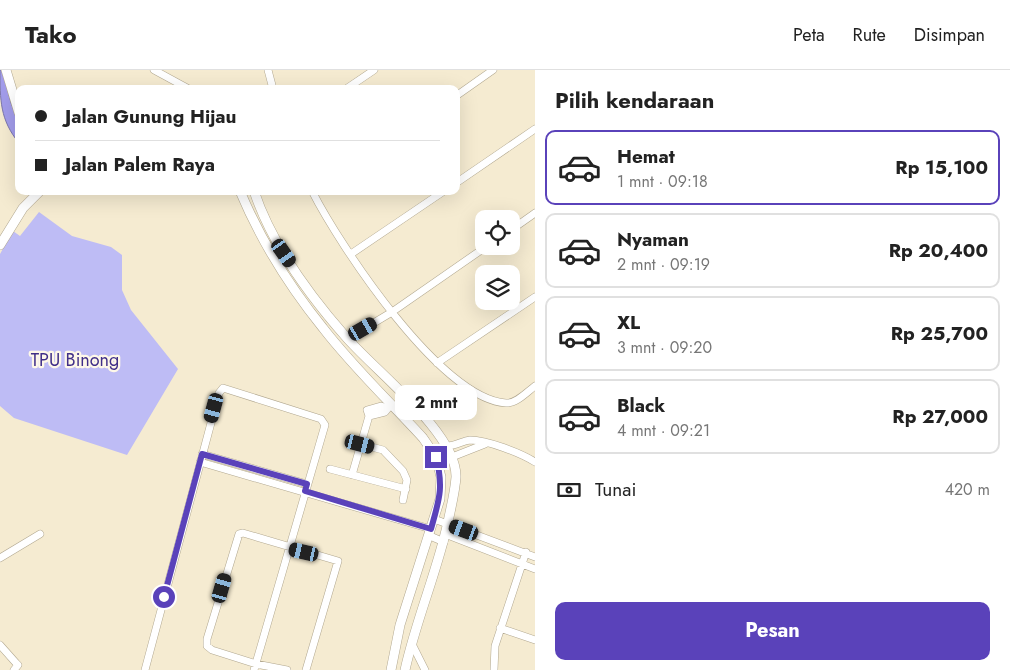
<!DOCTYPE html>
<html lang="id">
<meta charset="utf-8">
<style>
:root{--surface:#fff;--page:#f6f6f6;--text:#222;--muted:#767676;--line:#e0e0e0;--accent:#5a42ba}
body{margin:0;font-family:Jost,sans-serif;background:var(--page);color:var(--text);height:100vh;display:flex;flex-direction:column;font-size:19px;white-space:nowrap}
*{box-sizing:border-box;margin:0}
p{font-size:16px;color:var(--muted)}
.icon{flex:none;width:28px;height:28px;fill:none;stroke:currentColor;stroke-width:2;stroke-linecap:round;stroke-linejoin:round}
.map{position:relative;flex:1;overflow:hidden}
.sheet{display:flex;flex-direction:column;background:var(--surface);width:475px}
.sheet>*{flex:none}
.hud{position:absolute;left:15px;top:15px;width:445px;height:110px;border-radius:10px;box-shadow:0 5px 20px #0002;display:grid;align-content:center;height:110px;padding:0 20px;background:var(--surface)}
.controls{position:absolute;left:475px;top:140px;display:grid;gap:10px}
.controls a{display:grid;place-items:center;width:45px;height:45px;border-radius:10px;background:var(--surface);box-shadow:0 5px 20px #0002;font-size:25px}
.end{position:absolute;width:22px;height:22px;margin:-11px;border:6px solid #5a42ba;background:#fff;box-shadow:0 0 0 2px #fff}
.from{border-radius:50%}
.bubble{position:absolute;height:35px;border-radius:10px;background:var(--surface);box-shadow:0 5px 20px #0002;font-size:16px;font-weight:700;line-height:35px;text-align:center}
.car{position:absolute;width:15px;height:30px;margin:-15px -8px;border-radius:6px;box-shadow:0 0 4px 1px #0007;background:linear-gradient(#222 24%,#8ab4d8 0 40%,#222 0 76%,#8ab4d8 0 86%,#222 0)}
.hud b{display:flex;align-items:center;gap:18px;height:48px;font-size:19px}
.hud b+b{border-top:1px solid var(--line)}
.hud i{width:12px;height:12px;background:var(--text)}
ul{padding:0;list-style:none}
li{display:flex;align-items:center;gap:15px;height:75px;margin:0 10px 8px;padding:0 10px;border:2px solid var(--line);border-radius:10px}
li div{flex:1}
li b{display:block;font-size:19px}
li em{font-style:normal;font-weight:700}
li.active{border-color:var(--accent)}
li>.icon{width:45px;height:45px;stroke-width:1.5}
h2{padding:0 20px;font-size:22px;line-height:60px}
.pay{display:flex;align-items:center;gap:12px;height:55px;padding:0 20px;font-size:19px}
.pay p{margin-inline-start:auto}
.action{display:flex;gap:10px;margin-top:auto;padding:10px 20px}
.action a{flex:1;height:58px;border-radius:10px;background:var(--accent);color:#fff;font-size:20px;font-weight:700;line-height:58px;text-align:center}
header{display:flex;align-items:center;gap:30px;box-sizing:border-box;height:70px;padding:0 25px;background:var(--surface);border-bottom:1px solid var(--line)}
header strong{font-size:24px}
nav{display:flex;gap:28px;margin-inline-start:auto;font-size:18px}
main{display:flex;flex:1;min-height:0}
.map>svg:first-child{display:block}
</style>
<header>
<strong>Tako</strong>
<nav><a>Peta</a><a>Rute</a><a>Disimpan</a></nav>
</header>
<main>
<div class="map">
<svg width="535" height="600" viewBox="0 0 535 600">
<rect width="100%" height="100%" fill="#f5ebd1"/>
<path fill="#bebcf5" d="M39,142L72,166L111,177L122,185V220L131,240L178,299L127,385L14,348L0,336V184L13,161L20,166Z"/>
<path fill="#a29cea" stroke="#7c77ab" d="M0,0H3L11,33L19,52V73C0,50 0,30 0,0Z"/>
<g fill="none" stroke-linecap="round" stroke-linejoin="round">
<defs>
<path id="minor" d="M154,0L189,19
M268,0L273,19
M346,19L374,0
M456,26L493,0
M456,113L535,59
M312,121C340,176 441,329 506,333C516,334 527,322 535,316
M511,160L535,143
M351,184L444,121
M347,269L392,242L487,176
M437,293L535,227
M369,346L385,342L390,336
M360,374L383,380L403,401L407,410L403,430
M447,376C456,376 462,371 470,370C487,370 521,383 535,392
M202,384L307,414
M452,387L485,374
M200,392L431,459
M330,399L406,419
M352,405L369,346L367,340L381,336L388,338
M434,449L535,487
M445,464L535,499
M430,466L444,472
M0,488L40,464
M500,558L535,570
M412,574L425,600
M0,575L16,593L18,595L14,600
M145,600L219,323L223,318L321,349L325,355L254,600
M287,600L256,594L212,580L207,576V569L239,464L243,463L338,491L306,600
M494,600L495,576L526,482"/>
<path id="tertiary" d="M6,0L19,43
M240,121C261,171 289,216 323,258C353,297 390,332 423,368L436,387L441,407L440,429L400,555L391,600
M254,121C272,175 309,225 346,267C375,301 457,363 456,407C455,422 451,437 448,452C437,502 416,550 405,600
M0,175L23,138L40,121"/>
</defs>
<use href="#minor" stroke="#b1a78f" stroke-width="8"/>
<use href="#tertiary" stroke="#b1a78f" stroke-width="10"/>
<use href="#minor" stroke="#fff" stroke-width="7"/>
<use href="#tertiary" stroke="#fff" stroke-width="9"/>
</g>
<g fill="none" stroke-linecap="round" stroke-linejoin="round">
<path stroke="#5a42ba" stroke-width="6" d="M164,527L202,384L307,414L305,421L431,459C439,430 444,418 436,387"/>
</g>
<g text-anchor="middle" stroke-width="4.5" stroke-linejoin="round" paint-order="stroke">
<g font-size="18" fill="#402f88" stroke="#fef8e9">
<text x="75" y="296">TPU Binong</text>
</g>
</g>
</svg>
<div class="controls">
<a><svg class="icon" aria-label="locate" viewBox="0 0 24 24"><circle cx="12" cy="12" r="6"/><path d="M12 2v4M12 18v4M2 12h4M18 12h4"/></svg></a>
<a><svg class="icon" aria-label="layers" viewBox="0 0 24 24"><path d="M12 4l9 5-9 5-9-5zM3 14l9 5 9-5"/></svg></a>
</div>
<i class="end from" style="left:164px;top:527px"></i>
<i class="end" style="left:436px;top:387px"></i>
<div class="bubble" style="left:395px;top:315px;width:82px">2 mnt</div>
<i class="car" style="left:284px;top:183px;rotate:145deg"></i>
<i class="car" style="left:363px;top:259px;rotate:60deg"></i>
<i class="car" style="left:214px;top:338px;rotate:195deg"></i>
<i class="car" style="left:360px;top:374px;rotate:104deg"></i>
<i class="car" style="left:464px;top:460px;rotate:290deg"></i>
<i class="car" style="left:304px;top:482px;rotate:283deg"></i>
<i class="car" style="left:222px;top:518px;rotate:16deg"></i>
<div class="hud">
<b><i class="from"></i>Jalan Gunung Hijau</b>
<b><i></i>Jalan Palem Raya</b>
</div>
</div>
<section class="sheet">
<h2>Pilih kendaraan</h2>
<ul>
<li class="active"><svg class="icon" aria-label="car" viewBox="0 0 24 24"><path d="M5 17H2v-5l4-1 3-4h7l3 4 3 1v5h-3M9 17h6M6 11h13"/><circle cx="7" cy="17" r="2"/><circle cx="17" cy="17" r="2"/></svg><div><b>Hemat</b><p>1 mnt · 09:18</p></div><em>Rp 15,100</em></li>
<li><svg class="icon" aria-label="car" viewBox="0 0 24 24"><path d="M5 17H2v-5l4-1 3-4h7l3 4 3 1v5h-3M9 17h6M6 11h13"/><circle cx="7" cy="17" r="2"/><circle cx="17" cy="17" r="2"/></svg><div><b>Nyaman</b><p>2 mnt · 09:19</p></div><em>Rp 20,400</em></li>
<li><svg class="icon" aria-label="car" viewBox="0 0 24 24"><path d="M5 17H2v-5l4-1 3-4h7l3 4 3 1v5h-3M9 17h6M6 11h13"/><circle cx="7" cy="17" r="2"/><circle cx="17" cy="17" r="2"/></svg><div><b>XL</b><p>3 mnt · 09:20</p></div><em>Rp 25,700</em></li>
<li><svg class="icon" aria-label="car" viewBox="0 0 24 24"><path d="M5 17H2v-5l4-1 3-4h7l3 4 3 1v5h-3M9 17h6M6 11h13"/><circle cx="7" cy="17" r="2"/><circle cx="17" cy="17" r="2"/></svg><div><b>Black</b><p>4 mnt · 09:21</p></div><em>Rp 27,000</em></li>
</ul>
<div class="pay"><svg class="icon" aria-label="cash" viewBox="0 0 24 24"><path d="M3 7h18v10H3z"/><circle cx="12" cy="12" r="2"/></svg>Tunai<p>420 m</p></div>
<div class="action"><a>Pesan</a></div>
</section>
</main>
